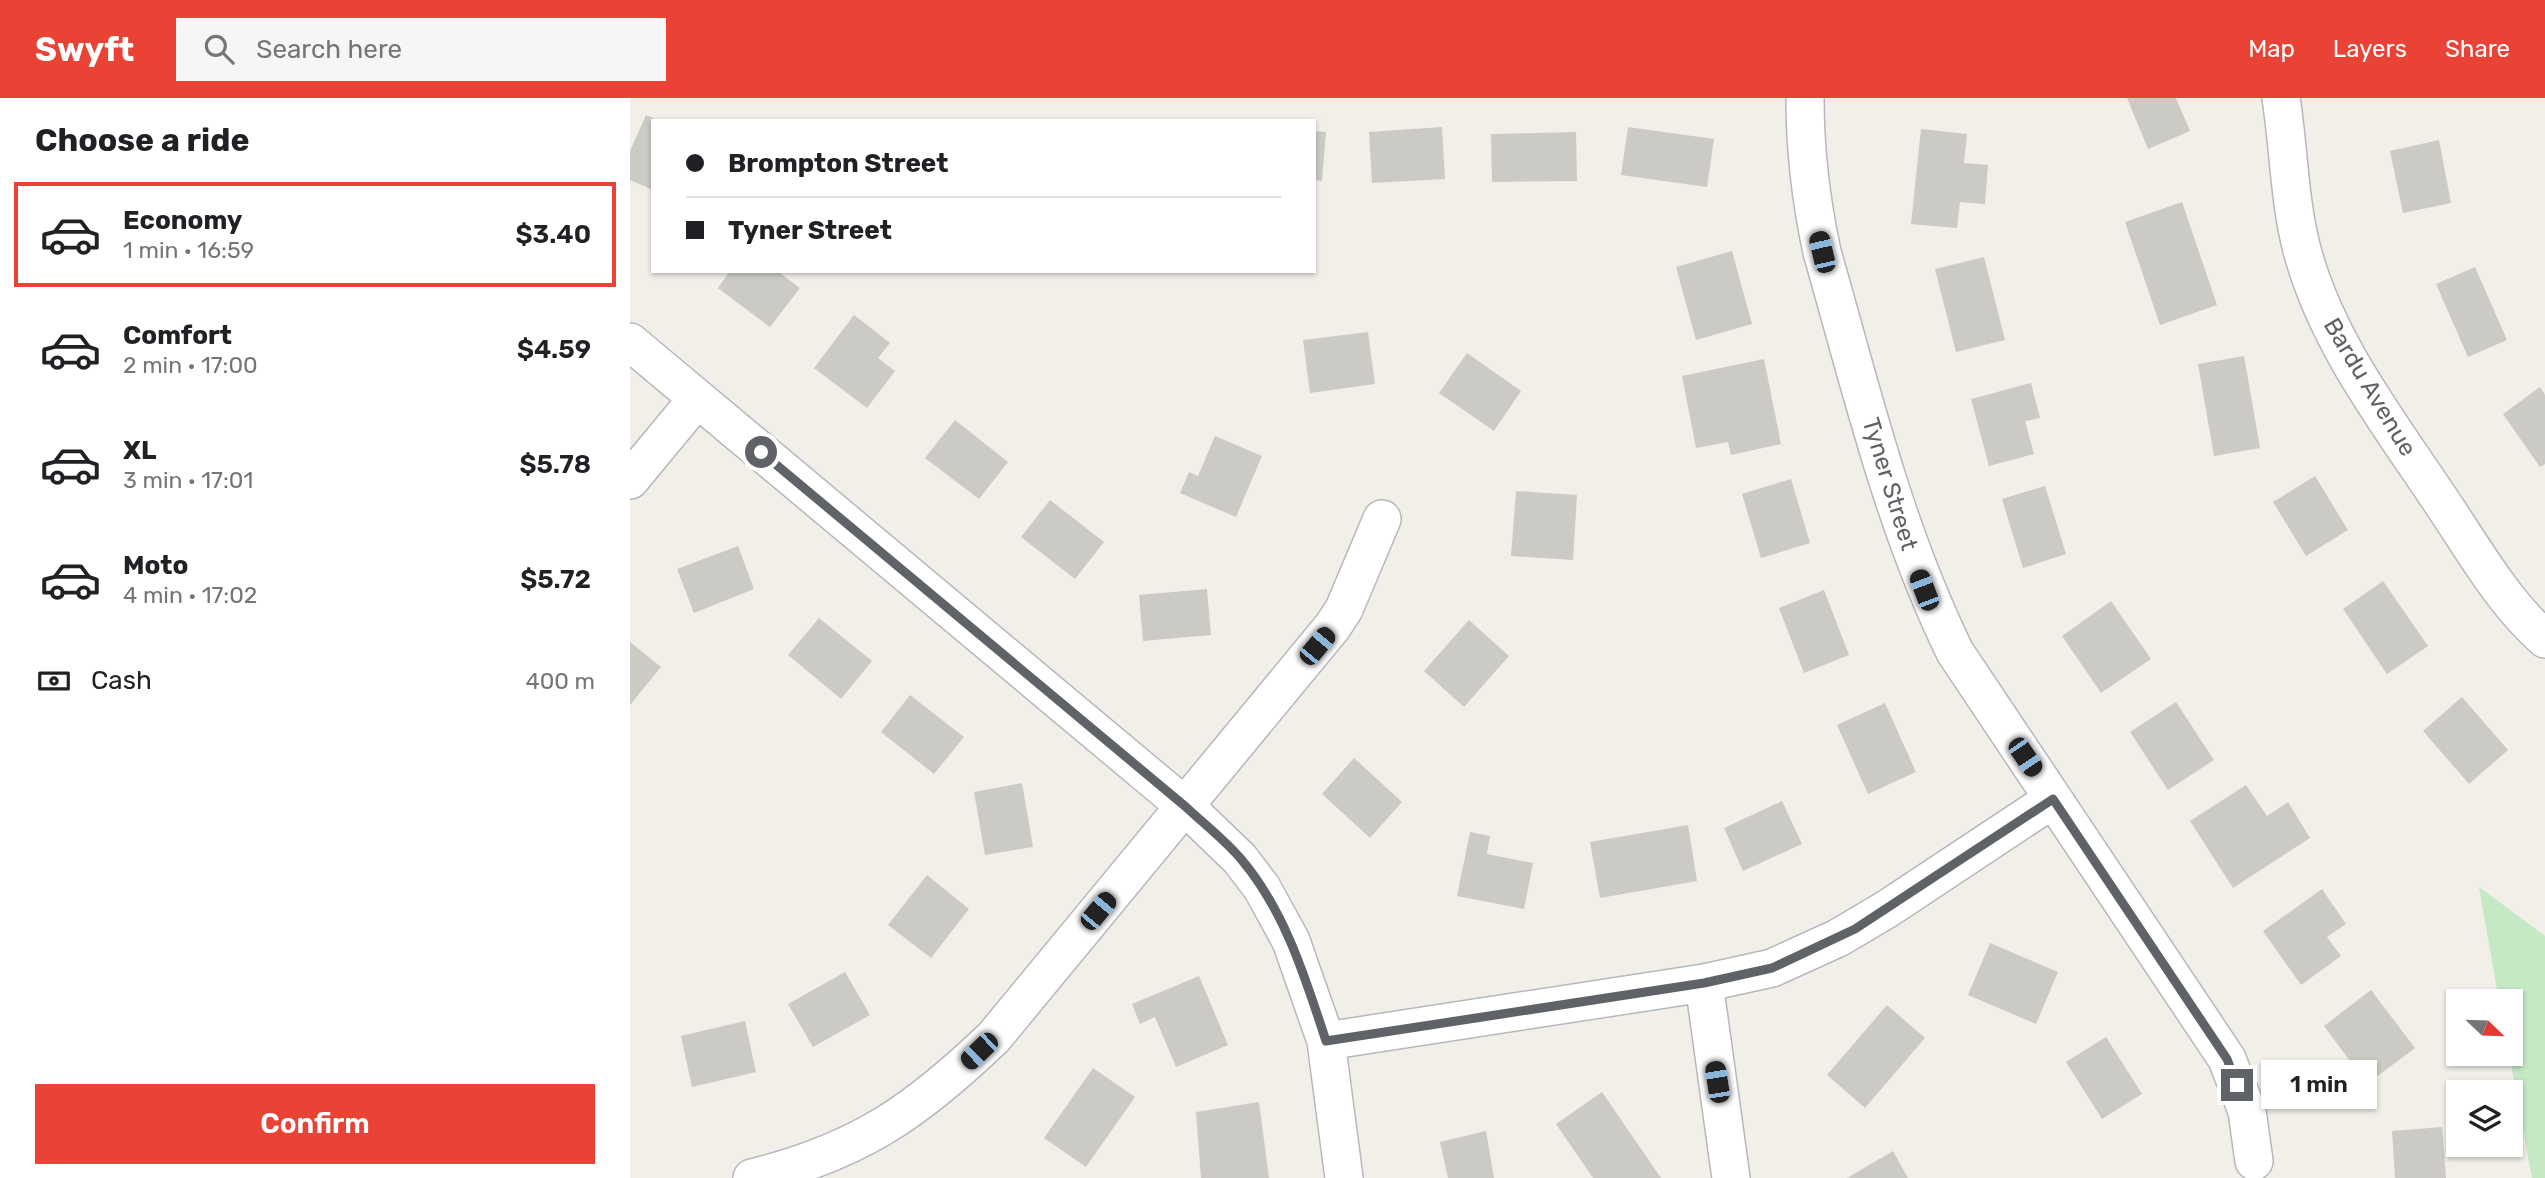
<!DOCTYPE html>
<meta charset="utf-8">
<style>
:root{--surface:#fff;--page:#f6f6f6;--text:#202124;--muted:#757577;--line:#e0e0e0;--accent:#ea4335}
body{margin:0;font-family:Rubik,sans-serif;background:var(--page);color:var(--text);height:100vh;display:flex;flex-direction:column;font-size:26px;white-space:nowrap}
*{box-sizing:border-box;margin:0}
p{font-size:23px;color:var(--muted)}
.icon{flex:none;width:38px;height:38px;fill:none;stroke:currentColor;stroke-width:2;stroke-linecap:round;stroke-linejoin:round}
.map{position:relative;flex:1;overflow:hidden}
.side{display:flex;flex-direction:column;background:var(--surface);width:630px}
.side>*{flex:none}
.hud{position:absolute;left:21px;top:21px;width:665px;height:154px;border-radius:0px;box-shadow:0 2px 5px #0004;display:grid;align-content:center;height:154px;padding:0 35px;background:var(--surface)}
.needle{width:46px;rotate:113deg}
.tools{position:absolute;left:1816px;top:891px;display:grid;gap:14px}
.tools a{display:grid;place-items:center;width:77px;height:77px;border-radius:0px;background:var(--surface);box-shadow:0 2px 5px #0004;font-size:35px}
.end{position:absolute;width:32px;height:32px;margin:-16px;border:9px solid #5f6368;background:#fff;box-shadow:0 0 0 4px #fff}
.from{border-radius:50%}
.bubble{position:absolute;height:49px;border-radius:0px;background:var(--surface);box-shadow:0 2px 5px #0004;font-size:23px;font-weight:600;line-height:49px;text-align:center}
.car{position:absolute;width:21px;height:42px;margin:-21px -10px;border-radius:9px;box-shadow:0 0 5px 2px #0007;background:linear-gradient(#222 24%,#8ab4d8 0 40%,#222 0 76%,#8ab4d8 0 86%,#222 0)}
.hud b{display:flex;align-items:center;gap:24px;height:66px;font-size:26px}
.hud b+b{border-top:2px solid var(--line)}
.hud i{width:18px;height:18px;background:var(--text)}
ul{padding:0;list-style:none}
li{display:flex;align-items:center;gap:21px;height:105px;margin:0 14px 10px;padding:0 21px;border:4px solid transparent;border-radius:0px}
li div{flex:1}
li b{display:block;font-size:26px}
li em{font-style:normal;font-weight:600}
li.on{border-color:var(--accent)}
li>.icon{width:63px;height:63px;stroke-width:1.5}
h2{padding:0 35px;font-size:32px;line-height:84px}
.pay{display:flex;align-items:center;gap:18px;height:77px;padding:0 35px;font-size:26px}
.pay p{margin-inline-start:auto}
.cta{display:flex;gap:14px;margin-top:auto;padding:14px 35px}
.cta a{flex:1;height:80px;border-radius:0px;background:var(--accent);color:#fff;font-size:28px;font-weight:600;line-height:80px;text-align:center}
header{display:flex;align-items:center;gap:42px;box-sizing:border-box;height:98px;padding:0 35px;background:var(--accent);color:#fff}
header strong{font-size:33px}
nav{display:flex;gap:38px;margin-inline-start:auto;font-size:24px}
.search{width:490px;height:63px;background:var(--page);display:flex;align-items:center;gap:18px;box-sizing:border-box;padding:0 24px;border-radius:0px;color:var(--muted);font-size:26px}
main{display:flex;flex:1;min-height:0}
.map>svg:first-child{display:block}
</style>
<header>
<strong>Swyft</strong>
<div class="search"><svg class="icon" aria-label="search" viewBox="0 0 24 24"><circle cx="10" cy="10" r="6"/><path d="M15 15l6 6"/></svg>Search here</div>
<nav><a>Map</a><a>Layers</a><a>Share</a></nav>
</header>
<main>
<section class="side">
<h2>Choose a ride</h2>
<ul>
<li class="on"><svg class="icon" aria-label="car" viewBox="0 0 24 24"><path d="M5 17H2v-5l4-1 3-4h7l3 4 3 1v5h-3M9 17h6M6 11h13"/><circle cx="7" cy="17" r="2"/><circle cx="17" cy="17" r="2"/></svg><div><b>Economy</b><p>1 min · 16:59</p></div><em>$3.40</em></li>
<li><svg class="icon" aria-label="car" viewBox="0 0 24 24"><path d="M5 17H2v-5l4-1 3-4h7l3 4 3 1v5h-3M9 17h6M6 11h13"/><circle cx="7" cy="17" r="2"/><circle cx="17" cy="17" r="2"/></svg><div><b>Comfort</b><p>2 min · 17:00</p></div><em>$4.59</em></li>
<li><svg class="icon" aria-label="car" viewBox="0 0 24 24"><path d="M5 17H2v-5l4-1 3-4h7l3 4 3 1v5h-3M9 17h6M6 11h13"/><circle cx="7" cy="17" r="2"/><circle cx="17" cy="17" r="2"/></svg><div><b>XL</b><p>3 min · 17:01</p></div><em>$5.78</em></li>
<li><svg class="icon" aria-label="car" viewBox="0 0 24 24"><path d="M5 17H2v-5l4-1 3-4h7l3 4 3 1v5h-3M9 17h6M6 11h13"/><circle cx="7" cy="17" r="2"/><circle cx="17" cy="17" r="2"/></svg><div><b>Moto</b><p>4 min · 17:02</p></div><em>$5.72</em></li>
</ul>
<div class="pay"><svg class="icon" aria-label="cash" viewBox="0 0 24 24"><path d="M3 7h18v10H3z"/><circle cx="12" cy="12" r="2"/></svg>Cash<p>400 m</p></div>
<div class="cta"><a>Confirm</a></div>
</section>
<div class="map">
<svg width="1915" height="1080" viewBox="0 0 1915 1080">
<rect width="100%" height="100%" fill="#f1efe8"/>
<path fill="#c5e8c5" d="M1849,789L1915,838V1080H1902L1879,956L1881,903H1869Z"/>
<path fill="#cccac5" d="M1497,0H1546L1560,33L1518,51Z
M16,17L30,23H23V92L0,82V53Z
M812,29L815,81L742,85L739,34Z
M998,29L1084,41L1077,89L991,77Z
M1291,31L1337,36L1334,65L1358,67L1355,106L1330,104L1327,130L1281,126Z
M684,33L696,34L692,83L684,82Z
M946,34L947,83L862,84L861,36Z
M1809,42L1821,105L1773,115L1760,53Z
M1552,104L1587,207L1530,227L1495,124Z
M1102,153L1122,226L1066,242L1046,169Z
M1354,159L1375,242L1326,254L1305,171Z
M1845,169L1877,242L1838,259L1806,186Z
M100,173H147L170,190L140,229L88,190Z
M224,217L260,245L248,260L265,273L237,310L184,270Z
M738,234L745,286L680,295L673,242Z
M837,255L891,293L864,333L809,295Z
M1614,258L1630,350L1584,358L1568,266Z
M1134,261L1151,346L1101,357L1098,344L1066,350L1052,278Z
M1401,285L1410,320L1395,323L1404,356L1359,368L1341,301Z
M1910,289L1915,297V366L1910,369L1873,316Z
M325,322L378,364L349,401L295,360Z
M585,338L632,358L606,419L550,395L559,374L568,378Z
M1685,378L1718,432L1676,458L1643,404Z
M1161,381L1180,445L1131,460L1112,396Z
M1415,388L1436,456L1393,470L1372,401Z
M886,393L947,397L943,462L881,458Z
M420,402L474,444L445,481L391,439Z
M108,448L124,491L64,515L47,471Z
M1753,483L1798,548L1757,576L1713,511Z
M577,491L581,537L513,543L509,497Z
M1194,492L1219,557L1174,575L1149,510Z
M1481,503L1521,561L1471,595L1432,538Z
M189,520L242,563L211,601L158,557Z
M839,522L879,558L834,609L794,573Z
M0,544L31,569L0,607Z
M280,597L334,639L304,676L251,634Z
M1832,599L1878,652L1839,686L1793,633Z
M1546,604L1584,662L1538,692L1500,634Z
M1255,605L1286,674L1238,696L1207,627Z
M724,660L772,704L740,740L692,696Z
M392,685L403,749L355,757L344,694Z
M1616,687L1637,718L1658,704L1680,740L1603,790L1560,723Z
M1152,703L1172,746L1113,773L1094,730Z
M1058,727L1067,783L970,800L960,744Z
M840,734L860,738L857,756L903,765L894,811L827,798Z
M297,777L339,811L301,860L258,827Z
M1692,791L1716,826L1697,839L1711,858L1671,887L1633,833Z
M1360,845L1428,874L1406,926L1338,897Z
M215,874L240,917L183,949L158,906Z
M569,878L598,947L546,969L525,919L510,926L502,906Z
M1741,892L1785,950L1737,986L1694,928Z
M1257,907L1295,940L1235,1010L1197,977Z
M115,923L126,974L62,989L51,938Z
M1476,939L1512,996L1472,1021L1436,964Z
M463,970L505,999L456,1069L414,1040Z
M972,994L1031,1080H963L926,1026Z
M629,1004L639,1080H571L566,1014Z
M1812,1029L1816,1080H1765L1762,1033Z
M856,1033L864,1080H818L810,1044Z
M1263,1053L1278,1080H1217Z"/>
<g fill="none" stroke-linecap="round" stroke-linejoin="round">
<defs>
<path id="minor" d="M1175,0C1175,52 1181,103 1192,154C1231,290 1263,427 1325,554L1597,961L1617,1013L1624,1063
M1651,0C1659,51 1659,102 1672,152C1697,246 1760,326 1813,406C1844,452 1873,504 1915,541
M0,244L556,709L610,761L632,790L661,843L696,943L714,1080
M0,382L67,301
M1074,885L1101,1080
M696,943L1074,885L1142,870L1208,840L1257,811L1423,701
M122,1080C228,1054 286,1014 364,939L703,528L714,511L752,421"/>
</defs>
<use href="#minor" stroke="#b5b8bc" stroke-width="40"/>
<use href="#minor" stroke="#fff" stroke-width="37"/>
</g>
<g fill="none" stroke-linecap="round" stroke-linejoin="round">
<path stroke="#5f6368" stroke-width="9" d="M131,354L556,709C574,726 595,742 611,761C655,813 675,879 696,943L1074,885L1142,870L1225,831L1423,701L1597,961L1607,987"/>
</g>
<g text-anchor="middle" stroke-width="5" stroke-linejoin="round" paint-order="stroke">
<g font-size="24" fill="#5f6368" stroke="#fff">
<text transform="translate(1740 289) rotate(59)" y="8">Bardu Avenue</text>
<text transform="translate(1260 386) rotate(73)" y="8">Tyner Street</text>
</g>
</g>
</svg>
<div class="tools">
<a><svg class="needle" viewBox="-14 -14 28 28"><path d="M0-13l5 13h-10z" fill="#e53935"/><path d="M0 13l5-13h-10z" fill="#757577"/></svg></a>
<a><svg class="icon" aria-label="layers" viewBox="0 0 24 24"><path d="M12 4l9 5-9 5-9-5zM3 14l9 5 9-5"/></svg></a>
</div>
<i class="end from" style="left:131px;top:354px"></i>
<i class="end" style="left:1607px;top:987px"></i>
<div class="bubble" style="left:1631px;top:962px;width:116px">1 min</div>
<i class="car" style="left:1192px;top:154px;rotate:347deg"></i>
<i class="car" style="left:1294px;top:492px;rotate:339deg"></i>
<i class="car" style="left:687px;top:548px;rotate:40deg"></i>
<i class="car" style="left:1395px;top:659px;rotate:146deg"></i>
<i class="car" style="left:468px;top:813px;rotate:40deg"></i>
<i class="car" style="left:349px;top:953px;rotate:226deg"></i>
<i class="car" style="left:1087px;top:984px;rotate:351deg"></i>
<div class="hud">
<b><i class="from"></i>Brompton Street</b>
<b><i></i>Tyner Street</b>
</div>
</div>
</main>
